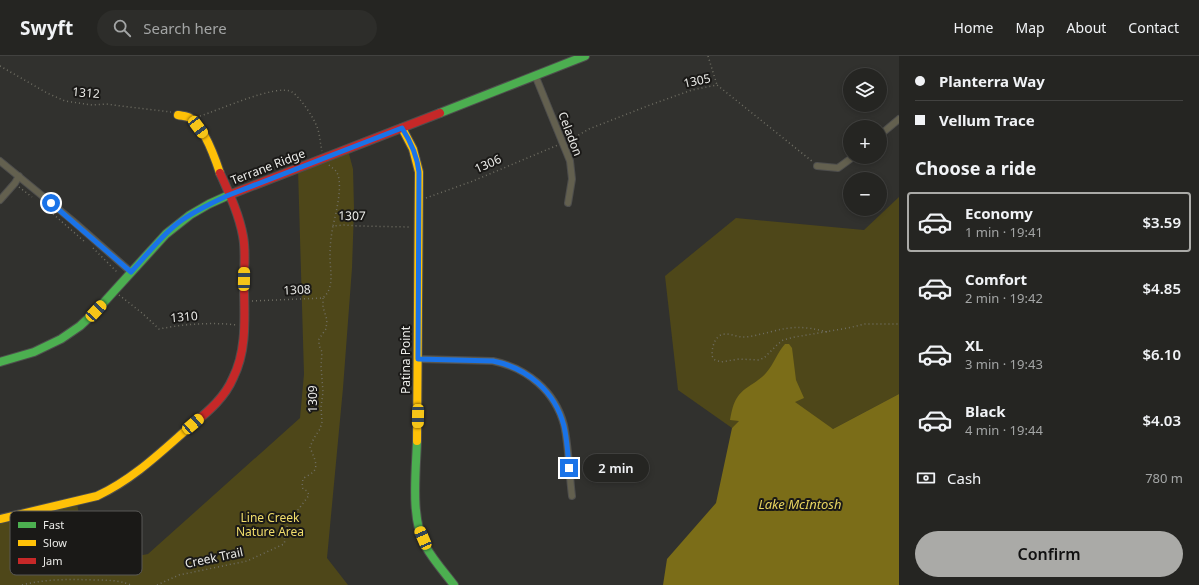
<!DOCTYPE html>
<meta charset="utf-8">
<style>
:root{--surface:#252522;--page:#2d2d2a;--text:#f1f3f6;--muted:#a3a5a5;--line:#424240;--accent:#aaaaa7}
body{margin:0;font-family:"Noto Sans",sans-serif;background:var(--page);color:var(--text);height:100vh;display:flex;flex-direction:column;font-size:15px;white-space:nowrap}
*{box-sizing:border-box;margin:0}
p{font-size:13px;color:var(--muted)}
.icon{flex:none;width:22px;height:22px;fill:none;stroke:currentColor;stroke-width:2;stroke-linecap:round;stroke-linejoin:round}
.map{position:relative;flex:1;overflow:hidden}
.panel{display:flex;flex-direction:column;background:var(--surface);width:300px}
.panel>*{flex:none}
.top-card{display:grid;align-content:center;height:88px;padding:0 16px;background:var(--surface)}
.tools{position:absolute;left:843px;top:12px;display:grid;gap:8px}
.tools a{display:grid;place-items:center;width:44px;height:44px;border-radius:50%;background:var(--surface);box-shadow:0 2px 6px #0003,0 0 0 1px var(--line);font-size:20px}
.end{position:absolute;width:18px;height:18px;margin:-9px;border:5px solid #1a73e8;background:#fff;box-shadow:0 0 0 2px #fff}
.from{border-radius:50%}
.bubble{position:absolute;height:28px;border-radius:14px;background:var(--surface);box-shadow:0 2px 6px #0003,0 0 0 1px var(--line);font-size:13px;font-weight:600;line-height:28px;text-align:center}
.car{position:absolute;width:12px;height:24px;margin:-12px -6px;border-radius:5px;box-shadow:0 0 3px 1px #0007;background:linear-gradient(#f5c518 24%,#345 0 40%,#f5c518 0 76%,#345 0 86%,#f5c518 0)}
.top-card b{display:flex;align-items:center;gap:14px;height:38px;font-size:15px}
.top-card b+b{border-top:1px solid var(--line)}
.top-card i{width:10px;height:10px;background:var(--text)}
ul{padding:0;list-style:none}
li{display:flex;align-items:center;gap:12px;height:60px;margin:0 8px 6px;padding:0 8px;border:2px solid transparent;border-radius:4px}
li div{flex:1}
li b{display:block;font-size:15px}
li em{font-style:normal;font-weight:600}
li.selected{border-color:var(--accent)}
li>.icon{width:36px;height:36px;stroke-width:1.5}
h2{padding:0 16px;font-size:18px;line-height:48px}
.pay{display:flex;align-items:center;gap:10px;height:44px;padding:0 16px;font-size:15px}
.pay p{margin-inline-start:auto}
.action{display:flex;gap:8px;margin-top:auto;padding:8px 16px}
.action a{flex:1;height:46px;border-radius:24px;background:var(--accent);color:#111;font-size:16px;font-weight:600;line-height:46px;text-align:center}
header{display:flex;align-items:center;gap:24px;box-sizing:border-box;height:56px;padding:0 20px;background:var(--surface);border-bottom:1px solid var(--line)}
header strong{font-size:19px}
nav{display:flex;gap:22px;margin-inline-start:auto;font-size:14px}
.search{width:280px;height:36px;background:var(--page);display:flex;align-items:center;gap:10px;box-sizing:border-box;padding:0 14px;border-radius:22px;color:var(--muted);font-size:15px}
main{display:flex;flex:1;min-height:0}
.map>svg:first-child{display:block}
</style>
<header>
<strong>Swyft</strong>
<div class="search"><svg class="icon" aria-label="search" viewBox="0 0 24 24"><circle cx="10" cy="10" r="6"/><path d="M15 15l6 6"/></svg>Search here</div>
<nav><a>Home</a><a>Map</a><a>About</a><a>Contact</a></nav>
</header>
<main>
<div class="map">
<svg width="899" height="529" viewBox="0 0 899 529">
<rect width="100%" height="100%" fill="#31312e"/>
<path fill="#4e4719" d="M348,94L353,113L354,153L352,212L343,332L327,502L348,529H0V463L77,446L86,510L148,498L300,362L304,318L298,113Z
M899,141V338L833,373L778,355L732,372L678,334L665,220L736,162L864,174Z"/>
<path fill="#7b6d18" d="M785,288H789L792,292L796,324L804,342L795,346L833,373L899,338V529H663L667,503L716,447L732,372L739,365L730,364C734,344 736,338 754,327C758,324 763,321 766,317C774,308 777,297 785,288Z"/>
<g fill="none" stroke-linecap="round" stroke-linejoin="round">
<defs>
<path id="street" d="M535,19L570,105L572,123L568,147
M880,79L899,63
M0,105L73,165L131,216
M817,110L838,112L853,101
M0,144L15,127L19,120
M418,303L493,305C527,312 555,335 564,369C569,392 569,417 572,440"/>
<path id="fast" d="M440,57L585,0
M0,306L34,296L61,283L80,270L96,255L166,178L190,159L209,148L229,139
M417,385C416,416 410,464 426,491C434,505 445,517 454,529"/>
<path id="slow" d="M178,59C182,60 187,60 190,62C204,70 215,102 220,117
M402,72L413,93L419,116L417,385
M0,463L97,440C134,423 163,394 193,368"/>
<path id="jam" d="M229,139L440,57
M193,368C209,355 225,341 233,322C248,292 244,258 244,226C244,211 246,195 243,180C239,158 229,137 220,117"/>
</defs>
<use href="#street" stroke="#4e4e4d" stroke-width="8"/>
<use href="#fast" stroke="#4e4e4d" stroke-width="10"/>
<use href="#slow" stroke="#4e4e4d" stroke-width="10"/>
<use href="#jam" stroke="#4e4e4d" stroke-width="10"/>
<path stroke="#706f64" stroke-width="1.5" stroke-dasharray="1 3" stroke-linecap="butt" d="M708,0L717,29
M0,10L47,37L65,45L92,49L106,48L121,50L171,56
M200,60C217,55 277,27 292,36C300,41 314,62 317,71C320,78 320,87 322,95
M568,85L589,73L650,49L692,34L717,29L813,106
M329,109C331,111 334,113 336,115C344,126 336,157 333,170L345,169L358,170L411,171
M19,131L32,141
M426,142L473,125L558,89
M53,158L85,186
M93,192L116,215L119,216
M119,239L142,257L159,273C184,268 211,266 237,269
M252,245L323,242C335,231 330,215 330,201C330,190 331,180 333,170
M827,276C805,270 792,270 770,276C761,278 751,281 743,281C735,281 726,275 719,280C713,285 712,294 712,300L715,304L721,306L739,303L758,304L764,302L778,288L783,284L795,281L848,272L865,268H899
M22,529C46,523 69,523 94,524C107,524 118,524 131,529
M157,529L179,519L247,505L284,488C286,483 283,479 285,475C290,462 301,451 309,439L307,435L303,433L302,430L303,423C306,420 312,418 314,415C319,408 312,398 310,391L314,382L320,373L322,366L321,351L323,336L321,310L322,296L319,289V283L326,273L327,264L323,251V242"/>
<use href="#street" stroke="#63604f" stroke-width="6"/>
<use href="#fast" stroke="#4caf50" stroke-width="8"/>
<use href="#slow" stroke="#ffc107" stroke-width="8"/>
<use href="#jam" stroke="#c62828" stroke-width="8"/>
</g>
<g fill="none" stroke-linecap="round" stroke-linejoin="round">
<path stroke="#1a73e8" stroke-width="5" d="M51,147L131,216C146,200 160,181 178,167C194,155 212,147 229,139L402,72C411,86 417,99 419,116L418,303L493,305C527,312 555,335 564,370C567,383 568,398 569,412"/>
</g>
<g text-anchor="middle" stroke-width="4" stroke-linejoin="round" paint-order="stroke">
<g font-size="12" fill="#ebebe8" stroke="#1a1917">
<text transform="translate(697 25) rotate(-12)" y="4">1305</text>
<text transform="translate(86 37) rotate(5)" y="4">1312</text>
<text transform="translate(570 78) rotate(69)" y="4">Celadon</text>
<text transform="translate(488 108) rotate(-24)" y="4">1306</text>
<text transform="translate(268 111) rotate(-21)" y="4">Terrane Ridge</text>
<text transform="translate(352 160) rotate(1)" y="4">1307</text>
<text transform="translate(297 234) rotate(-3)" y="4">1308</text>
<text transform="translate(184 261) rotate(-5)" y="4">1310</text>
<text transform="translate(406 304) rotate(-90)" y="4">Patina Point</text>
<text transform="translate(313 343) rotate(-90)" y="4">1309</text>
<text transform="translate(214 502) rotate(-12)" y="4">Creek Trail</text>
</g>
<g font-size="12" fill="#f2de6b" stroke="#1a1917">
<text x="270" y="466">Line Creek<tspan x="270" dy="14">Nature Area</tspan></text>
</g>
<g font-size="13" font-style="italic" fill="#e7d35f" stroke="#1a1917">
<text x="800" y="453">Lake McIntosh</text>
</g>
</g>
<rect x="10" y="455" width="132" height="64" rx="6" fill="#1a1917" stroke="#595856" stroke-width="1"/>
<rect x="18" y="466" width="18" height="6" fill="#4caf50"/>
<rect x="18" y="484" width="18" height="6" fill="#ffc107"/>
<rect x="18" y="502" width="18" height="6" fill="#c62828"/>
<g font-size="11" fill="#ebebe8">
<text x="43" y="473">Fast</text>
<text x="43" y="491">Slow</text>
<text x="43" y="509">Jam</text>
</g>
</svg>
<div class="tools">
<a><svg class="icon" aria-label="layers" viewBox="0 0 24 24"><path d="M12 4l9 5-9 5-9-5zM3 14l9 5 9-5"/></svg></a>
<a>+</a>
<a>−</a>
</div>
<i class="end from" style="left:51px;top:147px"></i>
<i class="end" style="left:569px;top:412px"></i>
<div class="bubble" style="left:583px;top:398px;width:66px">2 min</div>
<i class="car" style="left:198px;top:71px;rotate:143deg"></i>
<i class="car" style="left:244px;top:223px;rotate:1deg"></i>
<i class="car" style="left:96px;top:255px;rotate:43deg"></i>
<i class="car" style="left:418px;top:360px;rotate:181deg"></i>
<i class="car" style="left:193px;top:368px;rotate:49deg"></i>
<i class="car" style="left:423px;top:482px;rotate:337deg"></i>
</div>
<section class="panel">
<div class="top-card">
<b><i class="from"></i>Planterra Way</b>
<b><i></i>Vellum Trace</b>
</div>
<h2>Choose a ride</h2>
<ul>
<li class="selected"><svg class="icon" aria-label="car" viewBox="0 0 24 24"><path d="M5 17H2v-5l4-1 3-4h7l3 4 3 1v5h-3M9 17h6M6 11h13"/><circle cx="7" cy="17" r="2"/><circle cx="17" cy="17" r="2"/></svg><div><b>Economy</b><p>1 min · 19:41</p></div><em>$3.59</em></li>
<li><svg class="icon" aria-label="car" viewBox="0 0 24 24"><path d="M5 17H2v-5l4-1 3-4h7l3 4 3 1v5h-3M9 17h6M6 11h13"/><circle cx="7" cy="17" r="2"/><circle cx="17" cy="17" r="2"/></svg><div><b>Comfort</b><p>2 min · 19:42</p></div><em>$4.85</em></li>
<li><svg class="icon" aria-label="car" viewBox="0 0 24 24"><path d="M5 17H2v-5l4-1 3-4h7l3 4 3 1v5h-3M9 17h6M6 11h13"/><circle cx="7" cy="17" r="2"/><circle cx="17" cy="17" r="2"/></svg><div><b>XL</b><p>3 min · 19:43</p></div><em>$6.10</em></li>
<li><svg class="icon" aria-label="car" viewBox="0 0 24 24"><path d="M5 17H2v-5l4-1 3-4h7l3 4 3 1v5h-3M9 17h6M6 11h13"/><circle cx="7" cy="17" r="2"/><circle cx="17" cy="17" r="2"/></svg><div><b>Black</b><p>4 min · 19:44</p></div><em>$4.03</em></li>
</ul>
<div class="pay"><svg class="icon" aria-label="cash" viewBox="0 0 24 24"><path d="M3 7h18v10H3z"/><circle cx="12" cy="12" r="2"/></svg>Cash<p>780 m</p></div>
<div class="action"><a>Confirm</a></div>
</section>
</main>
